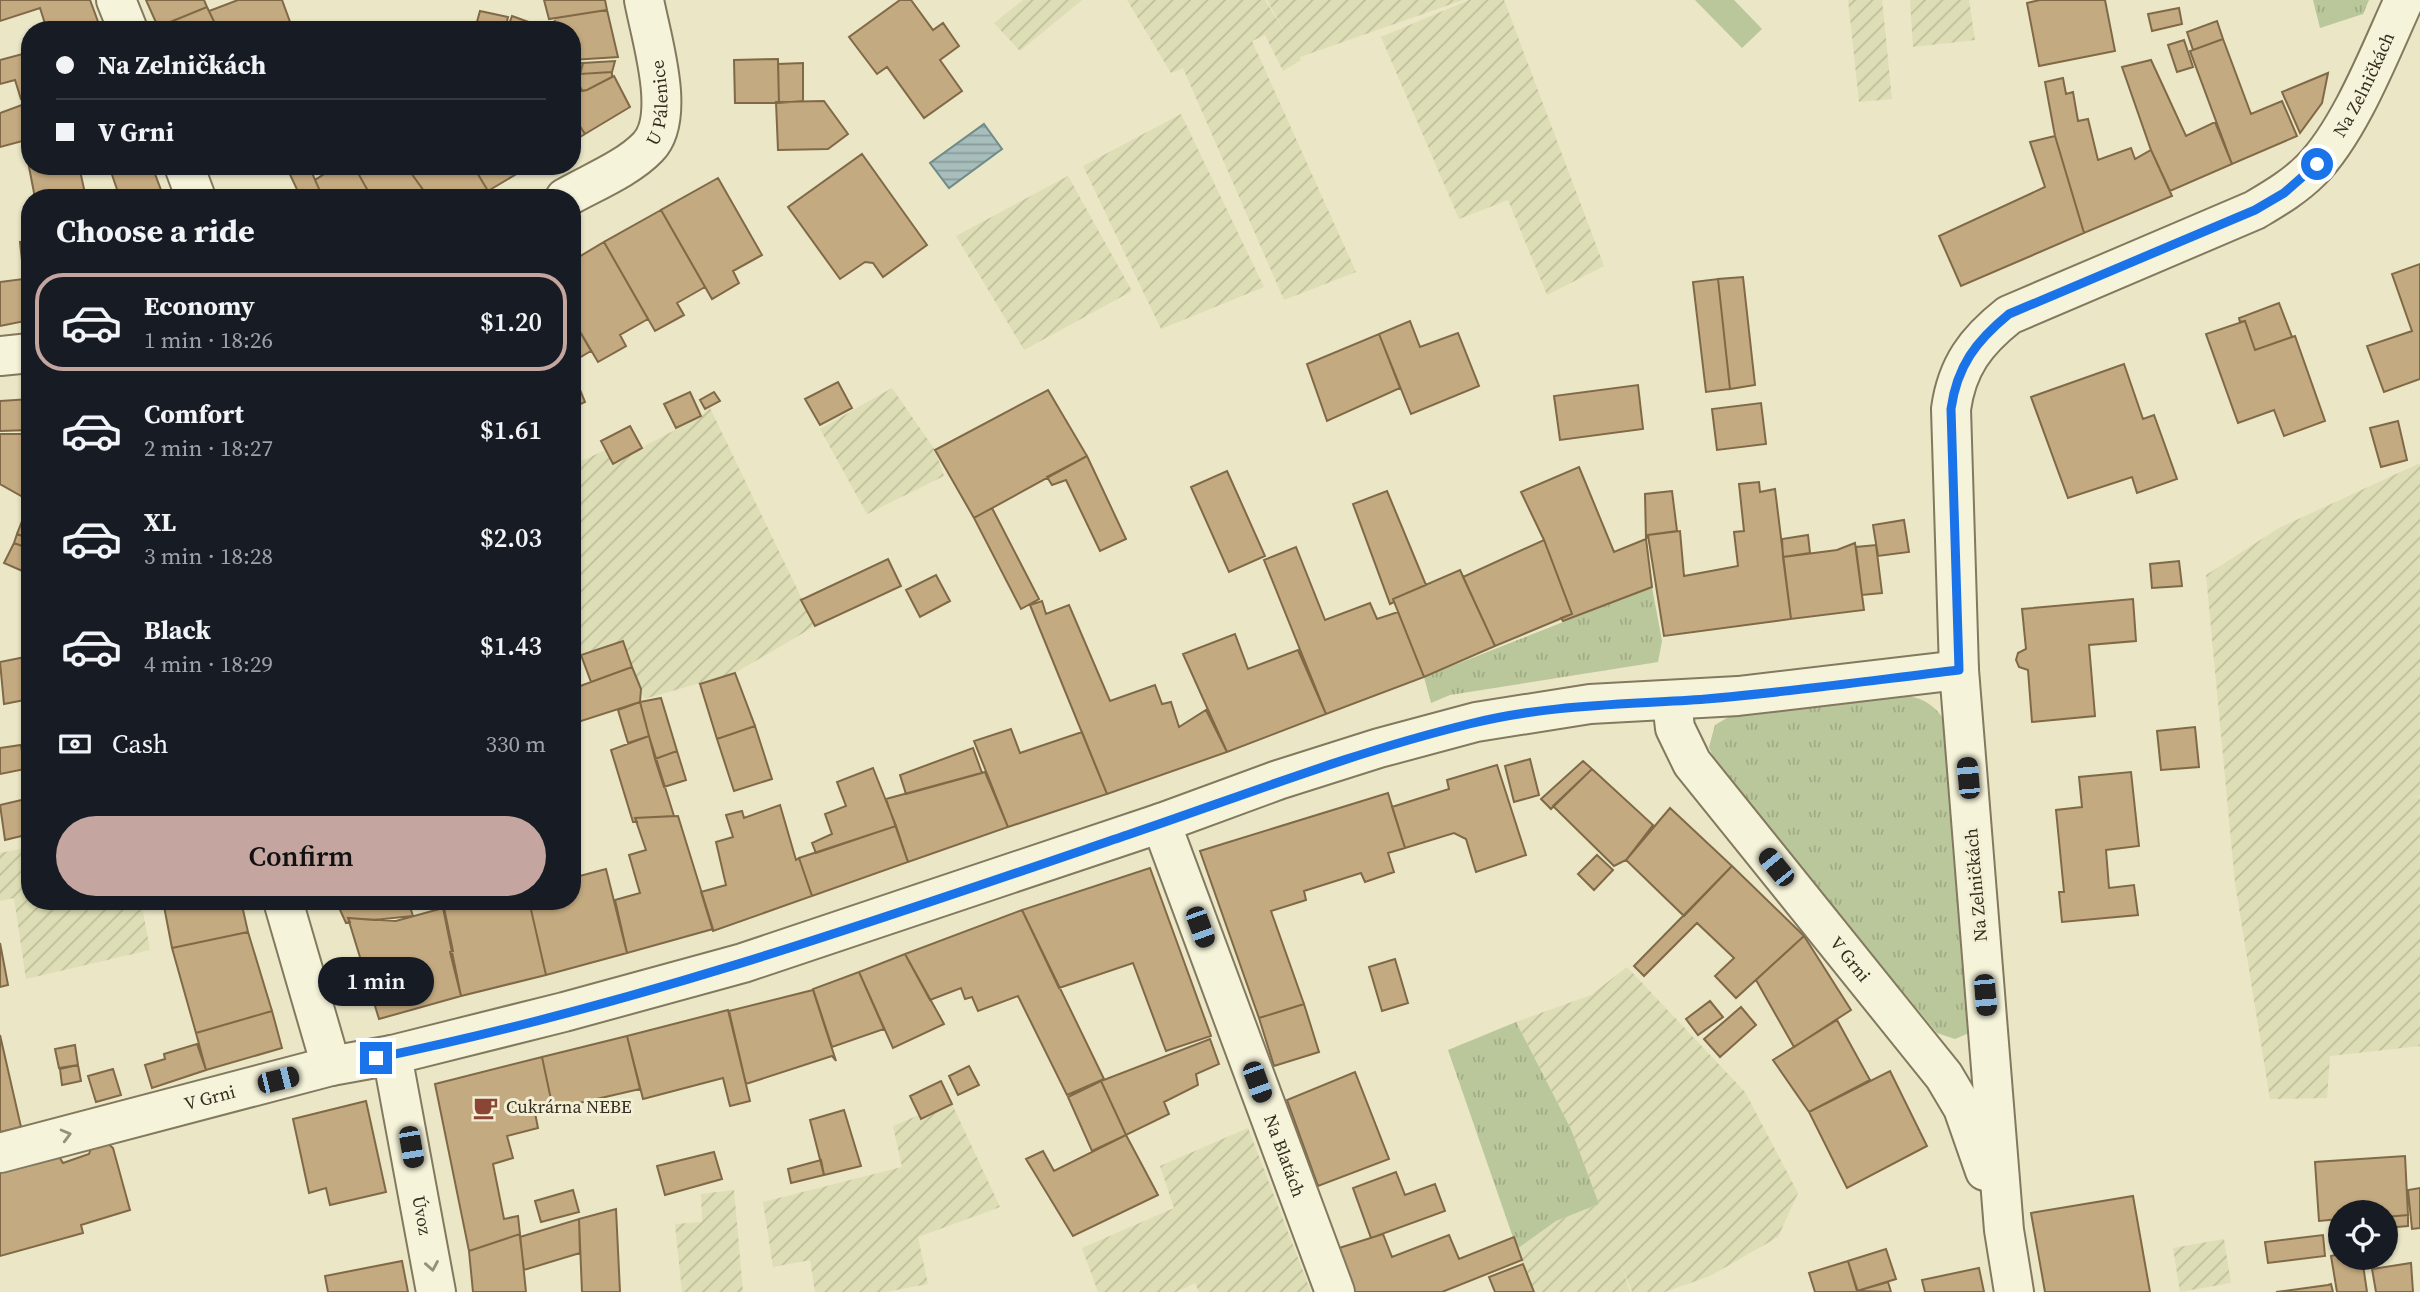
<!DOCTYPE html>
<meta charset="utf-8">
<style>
:root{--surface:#171b24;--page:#242831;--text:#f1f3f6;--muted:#9ea1a6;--line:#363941;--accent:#c4a59f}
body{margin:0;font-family:"Source Serif 4",serif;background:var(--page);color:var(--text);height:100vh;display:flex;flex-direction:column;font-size:26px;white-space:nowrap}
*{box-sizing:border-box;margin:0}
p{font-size:23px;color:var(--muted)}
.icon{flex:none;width:38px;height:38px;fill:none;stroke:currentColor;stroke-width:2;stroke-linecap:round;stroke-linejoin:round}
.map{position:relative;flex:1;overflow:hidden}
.drawer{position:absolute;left:21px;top:189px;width:560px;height:721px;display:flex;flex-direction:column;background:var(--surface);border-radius:28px;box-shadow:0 2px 5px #0004}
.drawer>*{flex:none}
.hud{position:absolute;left:21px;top:21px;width:560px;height:154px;border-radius:28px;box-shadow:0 2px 5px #0004;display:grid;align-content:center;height:154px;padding:0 35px;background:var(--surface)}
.buttons{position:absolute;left:2328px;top:1200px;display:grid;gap:14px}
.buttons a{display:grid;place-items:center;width:70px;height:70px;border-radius:50%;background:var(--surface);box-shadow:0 2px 5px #0004;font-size:35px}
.end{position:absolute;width:32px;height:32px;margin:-16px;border:9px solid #1a73e8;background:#fff;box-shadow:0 0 0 4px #fff}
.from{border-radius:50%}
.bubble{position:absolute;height:49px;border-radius:24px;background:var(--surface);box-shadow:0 2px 5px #0004;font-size:23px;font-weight:600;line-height:49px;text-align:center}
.car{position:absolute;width:21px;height:42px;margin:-21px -10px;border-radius:9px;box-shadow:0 0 5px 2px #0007;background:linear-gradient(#222 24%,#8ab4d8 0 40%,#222 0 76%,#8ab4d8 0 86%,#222 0)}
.hud b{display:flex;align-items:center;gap:24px;height:66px;font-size:26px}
.hud b+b{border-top:2px solid var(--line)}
.hud i{width:18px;height:18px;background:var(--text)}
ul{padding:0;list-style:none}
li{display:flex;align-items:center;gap:21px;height:98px;margin:0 14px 10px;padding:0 21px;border:4px solid transparent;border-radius:28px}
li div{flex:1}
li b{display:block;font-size:26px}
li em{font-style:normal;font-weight:600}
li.selected{border-color:var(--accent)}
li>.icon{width:63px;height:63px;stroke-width:1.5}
h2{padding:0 35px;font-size:32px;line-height:84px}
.pay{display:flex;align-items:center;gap:18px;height:77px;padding:0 35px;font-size:26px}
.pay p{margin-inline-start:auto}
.button{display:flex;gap:14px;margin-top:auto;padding:14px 35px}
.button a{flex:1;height:80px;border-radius:42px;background:var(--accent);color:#111;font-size:28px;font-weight:600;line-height:80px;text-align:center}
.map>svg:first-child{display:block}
</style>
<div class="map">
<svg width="2420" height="1292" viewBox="0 0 2420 1292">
<defs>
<pattern id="farmland-furrows" width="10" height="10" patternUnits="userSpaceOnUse" patternTransform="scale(1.75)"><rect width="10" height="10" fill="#dddeb5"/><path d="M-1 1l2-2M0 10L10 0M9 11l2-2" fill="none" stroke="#bebf9b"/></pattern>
<pattern id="grass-tufts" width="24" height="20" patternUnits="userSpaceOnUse" patternTransform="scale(1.75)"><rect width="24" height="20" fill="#b9c79b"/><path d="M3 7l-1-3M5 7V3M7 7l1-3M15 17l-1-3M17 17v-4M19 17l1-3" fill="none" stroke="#a0ab85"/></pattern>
<pattern id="water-rules" width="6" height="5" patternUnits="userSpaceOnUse" patternTransform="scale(1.75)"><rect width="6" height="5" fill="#a7bebc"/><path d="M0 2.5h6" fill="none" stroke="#899b98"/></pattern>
</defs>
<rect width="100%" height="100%" fill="#eae6c6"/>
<path fill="url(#farmland-furrows)" d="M1023,0H1082L1020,51L994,23Z
M1127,0H1265L1286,34L1267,0H1463L1300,57L1301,60L1283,71L1265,35L1252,41L1356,272L1284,300L1183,68L1171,73Z
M1469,0H1504L1604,266L1547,295L1508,200L1459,219L1381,37Z
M1848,0H1882L1892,99L1859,102Z
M1910,0H1969L1975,40L1913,47Z
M1181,114L1264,287L1161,329L1083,166Z
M1068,176L1132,291L1024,350L956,236Z
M892,388L935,450L944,476L867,514L820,429Z
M710,408L815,626L735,673L644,699L623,641L572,658V465L606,450L613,463L701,416Z
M2420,463V796L2414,797H2420V1046L2330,1056L2327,1098L2270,1099L2235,883L2206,575L2279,528Z
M30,847V901H141L150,950L26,979L14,898L0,901V853Z
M1627,967L1745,1092L1798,1193L1778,1237L1710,1276L1665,1292H1632L1621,1264L1630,1292H1533L1517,1249L1556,1221L1599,1204L1571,1129L1516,1022L1591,995Z
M952,1104L1000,1207L918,1237L928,1284L886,1292H815L810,1260L773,1267L763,1202L902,1167L893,1126L919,1115L921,1119Z
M1248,1128L1311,1292H1199L1195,1283L1176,1292H1098L1082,1248L1174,1208L1160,1166Z
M734,1190L743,1292H682L675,1224L702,1222L701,1194Z
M2224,1239L2231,1283L2180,1292L2173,1248Z"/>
<path fill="url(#grass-tufts)" d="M2313,0H2369L2363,14L2320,28Z
M1652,587L1662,641L1658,662L1450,695L1431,703L1424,677Z
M1900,695C1925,697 1936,706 1949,727L1969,1033L1955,1039L1937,1033L1716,765L1709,747L1715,725L1732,715Z
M1516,1022L1571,1129L1599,1204L1556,1221L1517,1249L1448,1050Z"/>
<path fill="#b9c79b" d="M1695,0H1734L1762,29L1742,48Z"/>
<path fill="url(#water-rules)" stroke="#6f8b8a" stroke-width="2" d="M984,124L1002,149L949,188L930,163Z"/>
<path fill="#c4aa80" stroke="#806946" stroke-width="2" d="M0,0H90L100,27L47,30L40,8L0,21Z
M146,0H204L207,7L158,27Z
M238,0H282L293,30H218L209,11Z
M544,0H605L607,10L549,19Z
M900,0H911L933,30L943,23L959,46L940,60L962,91L924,118L887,67L877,74L849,37Z
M2040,0H2105L2115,51L2039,66L2027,3Z
M207,7L218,30H159L158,27Z
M2179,8L2182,24L2152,31L2148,14Z
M607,10L618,57L572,60V30H554L555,18Z
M480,11L508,17L505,30L475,29Z
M512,16L548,29L547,30H507Z
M2217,21L2223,39L2193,50L2187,32Z
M2223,39L2251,114L2282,101L2297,136L2232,164L2190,51Z
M2184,40L2193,67L2177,72L2168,45Z
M30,52V97L21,99L15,80L0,84V60Z
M778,59L779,103H735L734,60Z
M2151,60L2186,136L2215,122L2232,164L2170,191L2151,150L2122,67Z
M615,61L612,72L580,74L583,63Z
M572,63H583L580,74L612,72V77L587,90L582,91L579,84L572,87Z
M803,63V101L779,103L778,64Z
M2328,73L2322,103L2300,133L2282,92Z
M614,76L630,107L585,134L572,114V92L587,90Z
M2063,78L2066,94L2073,92L2078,121L2088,119L2098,160L2131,148L2135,159L2151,150L2172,196L2084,233L2055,136L2045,82Z
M824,101L848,134L828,149L778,150L776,102Z
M30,102V139L0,147V113Z
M572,114L585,134L572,142Z
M2055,136L2084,233L1961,286L1939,236L2045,187L2030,142Z
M30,139V166H79L86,198H35L24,141Z
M862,154L927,245L883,277L873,263L865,262L840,279L788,207Z
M109,166H152L164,198H120Z
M286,166H309L323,198H301Z
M337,166H354L372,198H323L315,180Z
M354,166H406L429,198H372Z
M406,166H443L447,173L455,166H473L488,191L477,198H429Z
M473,166H527L528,167L488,191Z
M718,178L762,255L733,271L739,283L712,299L661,210Z
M661,210L705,287L677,303L684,315L655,331L604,242Z
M30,241V320L0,326V282L24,279L20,242Z
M604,242L648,319L620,335L626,346L598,362L572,318V261Z
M2420,264V379L2384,392L2367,346L2412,331L2392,274Z
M1743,277L1755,385L1730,389L1718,279Z
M1718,279L1730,389L1706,392L1693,282Z
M2279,303L2292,337L2255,350L2245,321L2240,322L2239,318Z
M572,318L591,351L572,362Z
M1410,321L1420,347L1458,333L1479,386L1411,414L1379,334Z
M2245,321L2255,350L2295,336L2325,421L2284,436L2274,410L2238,423L2206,334Z
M1379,334L1400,388L1327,421L1307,364Z
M2124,364L2143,419L2154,415L2177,479L2137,493L2132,477L2068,498L2031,397Z
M576,380L585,402L572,408V382Z
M838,382L852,408L820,425L805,399Z
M1638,385L1643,429L1560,440L1554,396Z
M1048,390L1087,456L974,518L935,450Z
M690,392L701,416L676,428L664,404Z
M714,392L720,401L705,409L700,400Z
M30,399V430L0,431V401Z
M1761,403L1766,444L1717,450L1712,409Z
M2398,421L2407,460L2381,467L2370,428Z
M630,426L642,448L613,464L601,441Z
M0,434H24L30,501L0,484Z
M1087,456L1126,539L1100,551L1066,480L1052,485L1047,477Z
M1579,467L1614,552L1646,539L1652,587L1563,621L1561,618L1572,614L1544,540L1521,492Z
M1227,471L1265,556L1229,572L1191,487Z
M1759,482L1760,492L1775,489L1791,619L1664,636L1648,535L1680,531L1684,576L1738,566L1734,532L1744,531L1739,484Z
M1387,491L1426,585L1393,599L1394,602L1390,604L1353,504Z
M1672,491L1677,531L1648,535L1646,539L1645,494Z
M30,501V539L17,534Z
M992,508L1039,599L1021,609L974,518Z
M1904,520L1909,552L1878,556L1873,525Z
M17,534L30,539V549L14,543Z
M1808,535L1810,553L1783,557L1782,539Z
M1544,540L1572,614L1495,646L1463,577Z
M14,543L30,549L27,573L4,563Z
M1855,543L1864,610L1791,619L1783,557L1837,550Z
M1876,545L1882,593L1862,595L1856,547Z
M1296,547L1325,620L1370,603L1377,619L1398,612L1424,677L1326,714L1264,560Z
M888,559L901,586L815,626L801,600Z
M2179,561L2182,586L2152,588L2150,564Z
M1460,570L1495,646L1424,677L1393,599Z
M936,575L950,601L920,617L906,590Z
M2133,599L2136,641L2089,645L2095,716L2032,722L2028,670L2019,667L2016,660L2018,653L2026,649L2022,609Z
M1042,601L1046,614L1069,605L1110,701L1155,685L1162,704L1171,702L1179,727L1206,710L1227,752L1107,794L1030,605Z
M1235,634L1248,669L1298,650L1326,714L1227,752L1183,654Z
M623,641L632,667L591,682L581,655Z
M30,656V699L4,704L0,662Z
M632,667L641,689L640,702L572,724V689Z
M735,673L755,726L717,739L700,684Z
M661,698L677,751L655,759L640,702Z
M640,702L649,736L628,743L618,710Z
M755,726L772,779L734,791L717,739Z
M2195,727L2199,767L2161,770L2157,731Z
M1011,729L1020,753L1082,732L1107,794L1008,827L974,741Z
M649,736L674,816L635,818L637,822H633L611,750Z
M21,745L25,769L0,774V748Z
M973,748L982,773L906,794L900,775Z
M677,751L686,780L664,787L655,759Z
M1530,759L1539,795L1514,802L1505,766Z
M1583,761L1592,769L1551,809L1541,799Z
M1497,765L1526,855L1476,872L1466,839L1454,833L1405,848L1392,807L1449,789L1447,780Z
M873,768L896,826L816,853L812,843L832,834L825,814L846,806L837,782Z
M1592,769L1653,825L1626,860L1614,866L1553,806Z
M985,772L1008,827L908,862L886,799Z
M2131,772L2139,846L2106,850L2109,888L2134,885L2138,915L2062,922L2059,892H2064L2056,810L2082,807L2079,777Z
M1388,793L1405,848L1388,853L1394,872L1365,882L1361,873L1304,891L1306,900L1271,911L1304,1004L1259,1018L1200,851Z
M30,798V834L5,840L0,805Z
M780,805L796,860L799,858L812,896L713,931L701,892L726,885L716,842L733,837L726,815L742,811L744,818Z
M1670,808L1732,866L1684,916L1626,860Z
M678,816L713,929L627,953L615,900L640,893L629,855L646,850L635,818Z
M896,826L908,862L812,896L799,858Z
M1597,855L1613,870L1594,890L1578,874Z
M1732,866L1804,936L1736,998L1715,976L1734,958L1697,923L1644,976L1634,966Z
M1150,868L1211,1036L1166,1051L1133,963L1059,988L1022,910Z
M606,869L627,953L546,975L529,901H572V878Z
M163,901H241L248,932L172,948Z
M336,901H408L413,916L374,920L348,918L350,922L346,923Z
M452,901H529L546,975L461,996L450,952L453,951L443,903Z
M443,908L461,996L379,1019L348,918L396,921Z
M1022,910L1104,1079L1067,1095L1018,996L978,1011L972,997L965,999L961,988L930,1000L905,954Z
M248,932L272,1011L196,1033L172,948Z
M1804,936L1851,1010L1794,1047L1756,980Z
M0,943L8,985L0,987Z
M905,954L944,1024L893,1048L859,972Z
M1395,959L1408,1003L1382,1011L1369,967Z
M859,972L884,1029L832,1047L813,989Z
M813,990L836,1061L832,1056L746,1084L729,1011Z
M1710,1001L1723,1017L1698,1035L1686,1019Z
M1304,1004L1319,1052L1274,1066L1259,1018Z
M1741,1007L1756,1025L1720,1057L1704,1039Z
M728,1010L750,1101L730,1106L723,1078L643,1099L627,1036Z
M272,1011L282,1048L206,1070L196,1033Z
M1837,1020L1870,1080L1809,1112L1773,1060Z
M0,1035L21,1127L0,1132Z
M627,1036L640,1089L553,1109L542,1057Z
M1210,1039L1219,1064L1196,1074L1198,1085L1164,1102L1169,1114L1126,1135L1101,1081Z
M197,1044L206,1070L152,1088L145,1065L165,1059L164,1054Z
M75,1045L78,1065L59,1068L55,1049Z
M542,1057L553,1109L535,1113L538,1128L507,1136L513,1158L493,1164L504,1219L518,1216L520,1234L469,1251L435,1084Z
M78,1065L81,1081L62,1085L60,1069Z
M969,1066L979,1085L958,1095L949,1076Z
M113,1069L121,1095L96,1102L88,1076Z
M1890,1071L1927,1146L1847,1188L1809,1112Z
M1355,1072L1389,1159L1318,1186L1287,1100Z
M941,1081L952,1104L921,1119L910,1096Z
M1101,1081L1126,1135L1092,1151L1068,1097Z
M366,1101L386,1192L330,1205L326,1188L309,1193L293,1119Z
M844,1110L861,1166L824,1175L810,1120Z
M1126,1135L1158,1195L1073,1236L1026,1159L1043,1151L1054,1171Z
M105,1141L113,1148L130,1210L81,1225L83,1233L0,1256V1168L58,1155L63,1163L89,1154L92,1145Z
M714,1152L722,1179L665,1195L657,1166Z
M2405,1156L2408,1215L2385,1217V1213H2340V1219L2319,1221L2315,1162Z
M821,1160L824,1175L791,1183L788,1169Z
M1396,1172L1405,1195L1435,1184L1445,1211L1371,1238L1353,1188Z
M2420,1188V1228L2412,1229L2408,1190Z
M573,1190L579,1212L541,1222L535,1201Z
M2133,1196L2150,1292H2045L2031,1213Z
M616,1209L620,1292H582L579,1219Z
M2408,1215V1226L2385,1228V1217Z
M579,1219L580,1253L524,1270L520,1237Z
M520,1234L526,1292H473L469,1251Z
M1383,1234L1392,1257L1449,1235L1459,1259L1514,1237L1522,1260L1442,1292H1349L1333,1250Z
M2323,1235L2325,1256L2268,1263L2265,1242Z
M1886,1249L1896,1279L1857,1291L1848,1261Z
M2340,1254V1258H2362L2367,1292H2337L2331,1256Z
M402,1261L408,1292H328L325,1276Z
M1848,1261L1858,1292H1815L1809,1273Z
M2411,1263L2413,1292H2376L2372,1269Z
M1523,1264L1534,1292H1495L1489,1277Z
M1979,1268L1984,1292H1925L1922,1280Z
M1888,1282L1891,1292L1857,1291Z
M2331,1284L2333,1292H2276L2328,1285Z"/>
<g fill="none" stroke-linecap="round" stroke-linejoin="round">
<defs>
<g id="minor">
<path d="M116,0L128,30"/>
<path d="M184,166L196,198"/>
<path id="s1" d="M565,198C591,183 627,169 648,147C677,117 651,38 644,0"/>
<path d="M0,356L30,353"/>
<path id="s2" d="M1672,702L1675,728L1692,763L1944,1076L1963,1108L1985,1171"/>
<path id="s3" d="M1161,823L1335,1292"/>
<path d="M283,901L331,1066"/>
<path id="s4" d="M392,1055L436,1292"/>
<path id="s5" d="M0,1153L331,1066L392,1055L564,1012L743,963L1161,823L1278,780L1379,748L1476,722L1590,704L1738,696L1959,670"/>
<path id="s6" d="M2014,1292L2004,1230L1959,670L1951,409C1957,366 1976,341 2009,315L2255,210C2275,198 2294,187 2311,170C2350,131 2381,50 2404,0"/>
</g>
</defs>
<use href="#minor" stroke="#83795e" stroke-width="42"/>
<use href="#minor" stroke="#f5f3d9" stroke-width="38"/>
</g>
<defs><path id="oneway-chevron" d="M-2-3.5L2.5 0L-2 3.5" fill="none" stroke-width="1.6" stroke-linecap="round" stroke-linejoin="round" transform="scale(1.75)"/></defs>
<g stroke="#95907c">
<use href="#oneway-chevron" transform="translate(66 1135) rotate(-15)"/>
<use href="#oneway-chevron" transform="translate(432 1266) rotate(80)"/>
</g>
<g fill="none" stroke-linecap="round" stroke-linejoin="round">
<path stroke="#1a73e8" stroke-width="9" d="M376,1058C634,1006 884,918 1133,833C1245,795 1354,752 1469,724C1548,704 1626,705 1706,699C1790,692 1875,680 1959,670L1951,409C1957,366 1976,341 2009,314L2255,210L2284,193L2317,164"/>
</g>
<defs>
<symbol id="cafe-bare" viewBox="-9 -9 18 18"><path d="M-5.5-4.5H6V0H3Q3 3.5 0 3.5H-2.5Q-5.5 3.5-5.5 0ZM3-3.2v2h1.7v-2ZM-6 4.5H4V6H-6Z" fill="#8c4534" stroke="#f2efd5" stroke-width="2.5" paint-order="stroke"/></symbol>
</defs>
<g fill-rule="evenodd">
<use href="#cafe-bare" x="468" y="1090" width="35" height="35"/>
</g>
<g text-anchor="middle" stroke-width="6" stroke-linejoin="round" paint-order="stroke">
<g font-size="18" fill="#352e20" stroke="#f2efd5">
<text dy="6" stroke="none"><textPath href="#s6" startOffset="1437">Na Zelničkách</textPath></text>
<text dy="6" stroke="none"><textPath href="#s1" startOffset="145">U Pálenice</textPath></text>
<text transform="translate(1976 885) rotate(-95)" y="6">Na Zelničkách</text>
<text dy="6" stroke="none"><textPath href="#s2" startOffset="317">V Grni</textPath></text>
<text dy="6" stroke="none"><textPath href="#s5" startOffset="217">V Grni</textPath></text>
<text dy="6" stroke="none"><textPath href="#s3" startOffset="355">Na Blatách</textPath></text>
<text dy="6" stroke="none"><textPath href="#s4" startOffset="163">Úvoz</textPath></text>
</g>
<g font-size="18" fill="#352e20" stroke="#f2efd5" text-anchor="start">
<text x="506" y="1113">Cukrárna NEBE</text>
</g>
</g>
</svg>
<div class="buttons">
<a><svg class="icon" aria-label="locate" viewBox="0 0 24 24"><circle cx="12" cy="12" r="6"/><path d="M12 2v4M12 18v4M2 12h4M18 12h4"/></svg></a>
</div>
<i class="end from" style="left:2317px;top:164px"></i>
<i class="end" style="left:376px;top:1058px"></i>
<div class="bubble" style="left:318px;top:957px;width:116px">1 min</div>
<i class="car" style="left:1968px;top:778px;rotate:355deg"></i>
<i class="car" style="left:1776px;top:867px;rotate:321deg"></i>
<i class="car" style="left:1200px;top:927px;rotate:160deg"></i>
<i class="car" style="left:1985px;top:995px;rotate:175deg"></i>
<i class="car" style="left:278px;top:1080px;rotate:76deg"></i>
<i class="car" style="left:1257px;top:1082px;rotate:160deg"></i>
<i class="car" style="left:411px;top:1147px;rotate:170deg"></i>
<div class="hud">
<b><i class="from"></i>Na Zelničkách</b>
<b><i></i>V Grni</b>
</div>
<section class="drawer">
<h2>Choose a ride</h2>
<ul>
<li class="selected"><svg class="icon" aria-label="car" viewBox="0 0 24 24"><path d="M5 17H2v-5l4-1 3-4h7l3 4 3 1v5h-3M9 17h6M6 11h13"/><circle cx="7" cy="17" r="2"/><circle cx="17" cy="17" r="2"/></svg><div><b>Economy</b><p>1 min · 18:26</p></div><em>$1.20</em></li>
<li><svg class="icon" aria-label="car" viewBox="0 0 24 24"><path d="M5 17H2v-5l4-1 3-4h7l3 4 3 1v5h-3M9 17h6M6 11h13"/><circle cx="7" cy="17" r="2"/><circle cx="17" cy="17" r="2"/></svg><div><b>Comfort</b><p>2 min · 18:27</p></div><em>$1.61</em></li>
<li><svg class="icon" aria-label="car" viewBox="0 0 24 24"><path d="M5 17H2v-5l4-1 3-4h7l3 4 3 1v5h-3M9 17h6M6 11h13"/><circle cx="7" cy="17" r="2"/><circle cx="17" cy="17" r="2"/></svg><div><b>XL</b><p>3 min · 18:28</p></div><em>$2.03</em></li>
<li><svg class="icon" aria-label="car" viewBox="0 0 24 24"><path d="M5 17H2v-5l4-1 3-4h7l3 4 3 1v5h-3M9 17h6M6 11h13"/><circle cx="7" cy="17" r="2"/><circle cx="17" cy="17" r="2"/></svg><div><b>Black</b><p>4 min · 18:29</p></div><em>$1.43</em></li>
</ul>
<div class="pay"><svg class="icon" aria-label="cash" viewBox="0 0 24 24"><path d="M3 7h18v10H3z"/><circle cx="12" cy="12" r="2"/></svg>Cash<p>330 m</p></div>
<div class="button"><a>Confirm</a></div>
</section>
</div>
